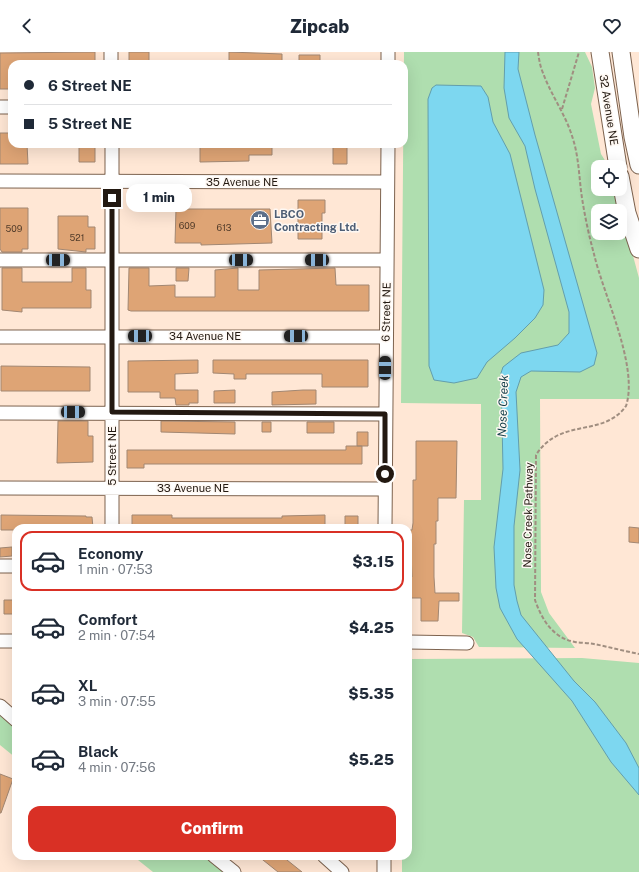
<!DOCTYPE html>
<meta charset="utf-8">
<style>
:root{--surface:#fff;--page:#f2f2f3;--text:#1f2937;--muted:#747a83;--line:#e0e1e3;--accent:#d93025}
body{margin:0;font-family:"Public Sans",sans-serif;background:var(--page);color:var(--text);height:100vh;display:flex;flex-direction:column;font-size:15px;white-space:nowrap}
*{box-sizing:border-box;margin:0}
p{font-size:13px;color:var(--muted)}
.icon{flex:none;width:22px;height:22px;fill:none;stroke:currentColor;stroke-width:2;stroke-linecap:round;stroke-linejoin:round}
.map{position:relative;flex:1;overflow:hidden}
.side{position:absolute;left:12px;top:472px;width:400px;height:336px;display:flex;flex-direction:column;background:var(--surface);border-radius:12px;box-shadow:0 4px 16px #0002}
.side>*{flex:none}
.banner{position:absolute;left:8px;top:8px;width:400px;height:88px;border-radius:12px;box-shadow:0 4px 16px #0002;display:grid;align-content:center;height:88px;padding:0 16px;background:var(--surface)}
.controls{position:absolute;left:591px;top:108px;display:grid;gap:8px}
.controls a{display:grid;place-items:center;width:36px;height:36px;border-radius:8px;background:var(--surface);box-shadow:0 4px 16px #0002;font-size:20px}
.end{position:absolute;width:18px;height:18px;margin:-9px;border:5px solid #231911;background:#fff;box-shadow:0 0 0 2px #fff}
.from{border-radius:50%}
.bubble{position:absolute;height:28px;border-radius:12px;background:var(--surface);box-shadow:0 4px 16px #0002;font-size:13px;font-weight:800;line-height:28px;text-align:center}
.car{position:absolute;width:12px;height:24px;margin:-12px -6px;border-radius:5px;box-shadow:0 0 3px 1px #0007;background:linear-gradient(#222 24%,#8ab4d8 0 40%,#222 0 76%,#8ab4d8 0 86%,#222 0)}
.banner b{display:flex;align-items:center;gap:14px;height:38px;font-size:15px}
.banner b+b{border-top:1px solid var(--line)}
.banner i{width:10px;height:10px;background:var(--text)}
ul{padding:7px 0 0;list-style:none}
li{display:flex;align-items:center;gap:12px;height:60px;margin:0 8px 6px;padding:0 8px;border:2px solid transparent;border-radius:12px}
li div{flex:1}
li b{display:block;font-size:15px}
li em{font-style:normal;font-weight:800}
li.on{border-color:var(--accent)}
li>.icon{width:36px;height:36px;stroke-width:1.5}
.action{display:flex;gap:8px;margin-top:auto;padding:8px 16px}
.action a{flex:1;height:46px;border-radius:12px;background:var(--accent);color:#fff;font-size:16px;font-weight:800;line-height:46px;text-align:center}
header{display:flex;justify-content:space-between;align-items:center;height:52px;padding:0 16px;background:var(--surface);font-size:18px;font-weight:800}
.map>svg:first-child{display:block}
</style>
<header><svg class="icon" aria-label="back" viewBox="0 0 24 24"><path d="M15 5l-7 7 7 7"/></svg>Zipcab<svg class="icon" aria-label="heart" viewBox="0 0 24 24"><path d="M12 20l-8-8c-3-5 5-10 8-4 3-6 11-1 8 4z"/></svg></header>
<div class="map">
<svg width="639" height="820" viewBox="0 0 639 820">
<rect width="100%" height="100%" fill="#ffe7d5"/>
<path fill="#afdeaf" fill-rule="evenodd" d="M404,0H585L592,15L595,36L591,52L601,102L609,115H598V137H615L639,226V347H540L541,540L549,561L575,596L479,595L473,585L462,581L464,448H481V352L401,351ZM598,159H620V181H598Z
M582,606L639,611V820H402V804H408V607Z
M0,662L16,674V706L0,693Z
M133,804H205L224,820H153Z"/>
<path fill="#7dd7f0" stroke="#629ead" d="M505,0H519L518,17L535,83L597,301L594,313L580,320L531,319L521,325L516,340L520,418L514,474V533L517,549L521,563L574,629L595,650L626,691L639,716V743L611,710L572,649L517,587L500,556L496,536L494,495L503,417L501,321L503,315L521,301L558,293L569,281V260L535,137L525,94L509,66L504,36Z
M436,33L481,34L488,45L493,70L510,102L544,238L543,253L535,266L515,286L487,310L477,326L454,331L434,328L429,314L428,47L432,36Z"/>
<path fill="#dea475" stroke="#a28772" d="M95,0V12H12V37H0V1Z
M129,0H149V12H129Z
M229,0L282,2V12H229Z
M299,3H320V12H299Z
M0,81H12V92H27L28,112H0Z
M79,92H95V110H79Z
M200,92H272V103H249V109L200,110Z
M333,92H347V112H333Z
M298,148H325V161H322V187H298Z
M0,156H28V197H22V200H2L0,197Z
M176,157H270L272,191L201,193V191H175Z
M58,164H88V175H95V197H86V200L58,197Z
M2,216H22V230H72V216H86V238H91V256H22V260L2,258Z
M129,216H149V234L175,233V245H215V218L238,216V238H259V218L335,216L336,233H369V259H131L128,258Z
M176,216H189L188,229H176Z
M198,308V321L175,322V338H198V351H189V353H176L175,346H160V340H128V309Z
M213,308H368V335H322V322H246V327H234V322L213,321Z
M1,314L90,315V339H1Z
M235,338V351H214V339Z
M303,338H316V352L272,353V340Z
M58,369H88V384H93V410L57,411Z
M161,369L235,370V382L161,380Z
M262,370H271V380H262Z
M307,370H334V381H307Z
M357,380H368V394H357Z
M416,389H457L456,446H438V469H436V492H434V525L435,541H459V549H439L438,569H421V546H409V525H412L410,478H412L413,471V428H416Z
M346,394H362V412H144V416H127V398H346Z
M1,463L86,464V465H92L93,476H16V478H1Z
M132,463H172V466H282V464L325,463V476H132Z
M345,464H358V476H345Z
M629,475L639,476V491L629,490Z
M12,495V504L0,505V496Z
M4,548H16V562H4Z
M0,722L13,727L1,761H0Z
M258,804H282L302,820H278Z"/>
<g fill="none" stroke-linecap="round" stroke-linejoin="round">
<defs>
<path id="minor" d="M111,0V12
M388,12V0
M0,55H12
M0,129L387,130
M0,208H386
M0,285H385
M0,361L385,362
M0,436L385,437
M112,476V92
M385,476L388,92
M0,514H16
M0,589H16
M408,590L467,591
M0,654L16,668
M214,804L234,820
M324,804L342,820
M384,804V820"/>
<path id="major" d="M600,0L618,115
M621,0L633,85L639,113
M620,124L627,161L639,197"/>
</defs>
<use href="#minor" stroke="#7d634f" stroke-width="15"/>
<use href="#major" stroke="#7d634f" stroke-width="19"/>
<path stroke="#a08e80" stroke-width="2" stroke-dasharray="4 2" stroke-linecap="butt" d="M538,0C539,7 540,14 543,21C551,43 566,63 573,87C579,106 579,126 582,146C585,165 589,184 594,202C603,242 639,314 626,354C603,386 560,365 536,403L535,548C542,568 553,586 575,590C581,591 588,591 594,592C609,595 624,599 639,602
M562,57L579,0"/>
<use href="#minor" stroke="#fff" stroke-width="13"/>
<use href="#major" stroke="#fff" stroke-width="17"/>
</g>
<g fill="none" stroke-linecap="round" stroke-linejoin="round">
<path stroke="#231911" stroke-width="5" d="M112,146V360L385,362V422"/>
</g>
<defs>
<symbol id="office-disc" viewBox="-11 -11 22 22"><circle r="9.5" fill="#5c6f8a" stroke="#fef8f3"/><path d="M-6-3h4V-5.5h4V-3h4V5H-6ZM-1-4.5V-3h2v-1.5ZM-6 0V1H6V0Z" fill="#fff"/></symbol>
</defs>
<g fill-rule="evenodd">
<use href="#office-disc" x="249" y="157" width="22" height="22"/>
</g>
<g text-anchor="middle" stroke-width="3" stroke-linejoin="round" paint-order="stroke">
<g font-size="9" fill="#523c2a">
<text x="187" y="177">609</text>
<text x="224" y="179">613</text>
<text x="14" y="180">509</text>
<text x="77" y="189">521</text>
</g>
<g font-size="11" fill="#231911" stroke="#fef8f3">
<text transform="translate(609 58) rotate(81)" y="4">32 Avenue NE</text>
<text x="242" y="134">35 Avenue NE</text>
<text transform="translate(386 260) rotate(-89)" y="4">6 Street NE</text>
<text x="205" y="288">34 Avenue NE</text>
<text transform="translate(112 404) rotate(-90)" y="4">5 Street NE</text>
<text x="193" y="440">33 Avenue NE</text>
<text transform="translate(528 463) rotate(-89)" y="4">Nose Creek Pathway</text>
</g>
<g font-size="11" font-weight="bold" fill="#4e5e75" stroke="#fef8f3" text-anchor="start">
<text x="274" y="166">LBCO<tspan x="274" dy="13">Contracting Ltd.</tspan></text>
</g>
<g font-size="12" font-style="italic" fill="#153f4a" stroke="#fef8f3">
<text transform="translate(503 354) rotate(-88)" y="4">Nose Creek</text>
</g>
</g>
</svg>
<div class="controls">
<a><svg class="icon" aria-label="locate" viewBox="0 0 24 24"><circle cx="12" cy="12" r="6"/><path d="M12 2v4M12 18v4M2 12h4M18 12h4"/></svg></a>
<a><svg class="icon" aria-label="layers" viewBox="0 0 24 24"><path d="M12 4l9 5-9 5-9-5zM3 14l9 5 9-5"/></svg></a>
</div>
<i class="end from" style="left:385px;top:422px"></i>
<i class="end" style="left:112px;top:146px"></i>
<div class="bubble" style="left:126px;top:132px;width:66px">1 min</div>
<i class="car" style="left:58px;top:208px;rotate:90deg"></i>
<i class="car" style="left:241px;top:208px;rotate:90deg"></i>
<i class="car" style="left:317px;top:208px;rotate:270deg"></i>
<i class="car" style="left:140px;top:284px;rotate:270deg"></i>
<i class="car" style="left:296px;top:284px;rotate:270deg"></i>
<i class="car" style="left:385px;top:316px;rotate:0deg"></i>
<i class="car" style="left:73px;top:360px;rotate:90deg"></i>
<div class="banner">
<b><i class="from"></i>6 Street NE</b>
<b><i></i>5 Street NE</b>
</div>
<section class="side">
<ul>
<li class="on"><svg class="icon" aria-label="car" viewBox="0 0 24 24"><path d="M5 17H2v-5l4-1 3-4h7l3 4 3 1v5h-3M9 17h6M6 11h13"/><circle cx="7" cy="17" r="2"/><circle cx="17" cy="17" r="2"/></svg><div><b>Economy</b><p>1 min · 07:53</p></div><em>$3.15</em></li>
<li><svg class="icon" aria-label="car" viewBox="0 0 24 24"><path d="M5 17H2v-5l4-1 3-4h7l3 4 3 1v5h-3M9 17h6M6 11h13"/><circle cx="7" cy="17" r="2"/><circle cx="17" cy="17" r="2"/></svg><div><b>Comfort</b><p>2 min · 07:54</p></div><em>$4.25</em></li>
<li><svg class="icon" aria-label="car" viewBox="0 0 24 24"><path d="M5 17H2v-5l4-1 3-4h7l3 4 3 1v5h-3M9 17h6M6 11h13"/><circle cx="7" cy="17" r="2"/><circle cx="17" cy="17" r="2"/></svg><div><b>XL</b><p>3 min · 07:55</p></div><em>$5.35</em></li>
<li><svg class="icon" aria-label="car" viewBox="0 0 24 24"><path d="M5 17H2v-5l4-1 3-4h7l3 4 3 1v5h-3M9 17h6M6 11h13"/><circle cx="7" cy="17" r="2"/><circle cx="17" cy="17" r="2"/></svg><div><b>Black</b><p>4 min · 07:56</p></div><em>$5.25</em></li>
</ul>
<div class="action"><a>Confirm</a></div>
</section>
</div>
